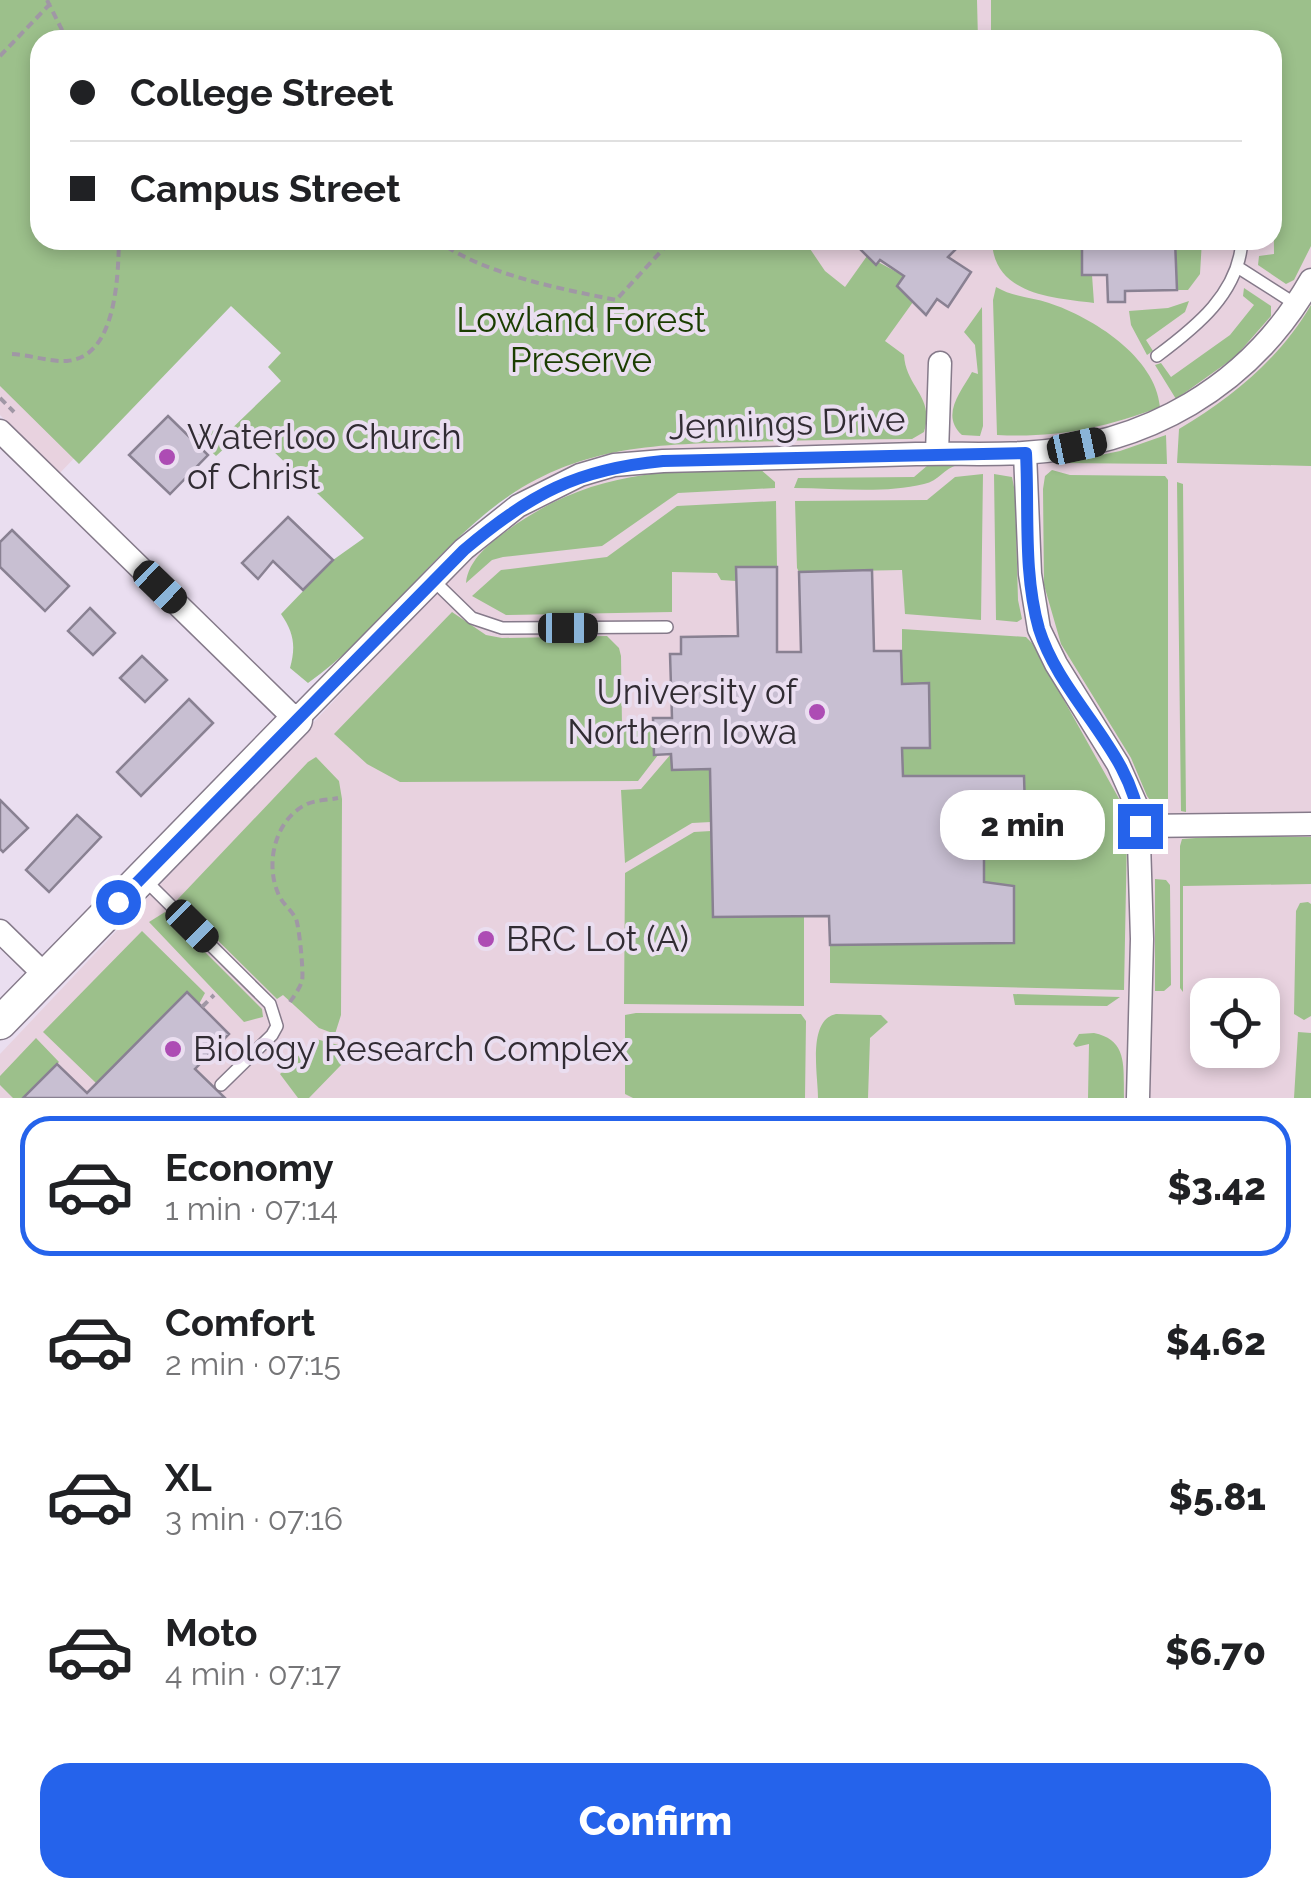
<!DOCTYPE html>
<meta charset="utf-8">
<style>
:root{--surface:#fff;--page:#f2f2f2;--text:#202124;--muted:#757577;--line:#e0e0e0;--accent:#2563eb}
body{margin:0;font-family:Raleway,sans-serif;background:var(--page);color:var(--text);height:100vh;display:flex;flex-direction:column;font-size:38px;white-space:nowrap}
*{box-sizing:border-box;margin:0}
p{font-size:32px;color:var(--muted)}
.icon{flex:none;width:55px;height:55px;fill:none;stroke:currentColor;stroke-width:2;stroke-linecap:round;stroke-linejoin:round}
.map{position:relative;height:1098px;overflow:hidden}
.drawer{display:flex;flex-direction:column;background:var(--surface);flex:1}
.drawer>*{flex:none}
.top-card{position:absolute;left:30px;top:30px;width:1252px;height:220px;border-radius:30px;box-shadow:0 5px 15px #0003;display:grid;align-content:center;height:220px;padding:0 40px;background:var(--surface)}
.fabs{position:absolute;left:1190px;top:978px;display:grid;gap:20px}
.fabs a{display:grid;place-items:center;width:90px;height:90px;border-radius:20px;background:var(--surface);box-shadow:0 5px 15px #0003;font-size:50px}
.end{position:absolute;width:45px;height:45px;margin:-22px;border:12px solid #2563eb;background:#fff;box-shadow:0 0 0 5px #fff}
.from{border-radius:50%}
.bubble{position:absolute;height:70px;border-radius:30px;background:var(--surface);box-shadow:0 5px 15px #0003;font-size:32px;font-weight:800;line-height:70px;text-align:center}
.car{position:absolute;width:30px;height:60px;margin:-30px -15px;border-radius:12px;box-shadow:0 0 8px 2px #0007;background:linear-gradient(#222 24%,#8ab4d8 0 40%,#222 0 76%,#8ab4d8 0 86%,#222 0)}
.top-card b{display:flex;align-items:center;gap:35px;height:95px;font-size:38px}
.top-card b+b{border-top:2px solid var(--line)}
.top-card i{width:25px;height:25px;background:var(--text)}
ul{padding:18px 0 0;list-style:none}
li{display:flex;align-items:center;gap:30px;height:140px;margin:0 20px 15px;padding:0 20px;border:5px solid transparent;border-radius:30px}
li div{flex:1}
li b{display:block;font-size:38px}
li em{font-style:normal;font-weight:800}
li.selected{border-color:var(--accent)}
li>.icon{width:90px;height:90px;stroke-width:1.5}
.cta{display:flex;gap:20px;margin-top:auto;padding:20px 40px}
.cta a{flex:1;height:115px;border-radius:30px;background:var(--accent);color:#fff;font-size:40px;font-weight:800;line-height:115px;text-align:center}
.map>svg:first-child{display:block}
</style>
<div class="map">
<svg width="1311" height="1098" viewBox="0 0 1311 1098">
<rect width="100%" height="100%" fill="#eadef0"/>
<path fill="#e8d2df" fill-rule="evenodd" d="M0,0H1311V1098H0V1054L518,506L516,489L275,248L58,475L0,415ZM40,40H1272V240H40ZM1208,995H1262V1050H1208Z"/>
<path fill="#9cc08b" d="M0,0H977L978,40H40V240H804L825,271L845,287L867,256L904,276L897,286L913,302L885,341L904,355C906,388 935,396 924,432L912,439C858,439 805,440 751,442C649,444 567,446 485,514C422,566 374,636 308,683L290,668C296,646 294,633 281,614L333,560L364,538L248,427L216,456L196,437L207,425L222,438L281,381L268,367L281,353L231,306L79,464L0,386Z
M991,0H1311V246L1294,280L1286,284L1258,265L1259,256L1274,254L1272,40H991Z
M992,240H1082V275H1092L1094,303C1051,298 993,294 992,240Z
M1175,240H1202L1200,274L1188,290H1177Z
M996,287C1013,297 1031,297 1049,303C1092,317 1156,357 1160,407C1105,428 1056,438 997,435L993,300Z
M1244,288L1271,306V316L1235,357L1176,399L1155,365L1161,363L1171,377L1230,335L1254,305L1243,296Z
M1189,301L1185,312L1146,340L1153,351L1147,355L1131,325L1129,311L1168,308Z
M1311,305V466L1177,463L1179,429C1232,398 1280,358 1311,305Z
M982,307L983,426L980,436L962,435C940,415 961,392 972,372L978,374L975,345L964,332Z
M1166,435L1167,464L1062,463L1120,451Z
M928,465H958C944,468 939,481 924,484C884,494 836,488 794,488L798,478L914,477Z
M759,468L775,482V488L678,493L602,546L503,557L492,560L466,583C468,560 490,543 508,530C589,471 664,470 759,468Z
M1052,470L1070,475L1165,476L1168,480V810L1153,804L1147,796L1131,758L1061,644L1044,585L1043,489L1045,476Z
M983,474L981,620L905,614L902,570L799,572L797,568L795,501L927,500L955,477Z
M994,474L1012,477L1015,492L1018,600L1022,619L1017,622L996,620Z
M1177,482L1183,484L1186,812L1181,811Z
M776,501L777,567H737L736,581L721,580L717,573L672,572V612L506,615L472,596L501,570L607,557L677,506Z
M452,612L486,635L502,638L607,636L619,648L621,656L622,726L653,727L654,754L658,755L638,781L400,782L367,764L334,734Z
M902,629L1026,637L1032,643L1122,804L1127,835L1124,990L830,983V945L1014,887L984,882V839L1023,840L1024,777L903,776L902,748L930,747L929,684H902Z
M671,754L672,770L710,769L711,822L692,823L625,863L621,790L641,789Z
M316,757L339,781L342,799L341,1015L335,1034L319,1028L283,995L277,999L177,900L308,762Z
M711,831L804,916V1006L624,1004L625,873L694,832Z
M1223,836L1311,837V884L1183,886V992L1180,988V846L1182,839Z
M1155,879L1166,880L1170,885L1171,985L1164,991H1155Z
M1308,902L1311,904V1016L1304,1020L1294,1014L1296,911L1300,903Z
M165,912L262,1009L263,1017L244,1022L149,922Z
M142,931L205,993L199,1004L187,993L96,1083L43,1032Z
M1013,994L1120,997L1107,1006L1015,1005Z
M636,1013L801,1014L806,1021L805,1098H633L625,1094V1015Z
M836,1014L881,1015L888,1022L870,1038L868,1098H818C818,1075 807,1020 836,1014Z
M1298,1032L1311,1033V1098H1294Z
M1094,1033C1129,1040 1123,1069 1124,1098H1088L1089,1044L1076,1047L1073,1044L1079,1034Z
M36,1038L59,1062L23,1098H13L0,1085V1076Z
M316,1039L342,1046V1064L309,1098H298L280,1074Z"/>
<path fill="#c8bfd2" stroke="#898192" stroke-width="2.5" d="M851,240H949L957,248L948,257L971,272L948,307L937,299L926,315L897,286L904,276L880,260L876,265Z
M1082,240H1175L1177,290L1125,291V302H1108L1107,275H1082Z
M168,416L208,455L170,494L129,455Z
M288,517L333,560L303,590L273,561L258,579L242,563Z
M12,530L69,586L45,611L0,567V542Z
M736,567H777V652H801L799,572L872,570L874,651H901L902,684L929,683L930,748H902L903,776H1024L1026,841L984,839V882L1014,886V943L830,945L829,916L713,917L710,769L672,770L671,754L654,755L653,718H672L670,654H681V637L738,636Z
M90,608L115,633L93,655L68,631Z
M142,656L167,680L145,702L120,678Z
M189,699L213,723L141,796L117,772Z
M0,800L28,828L3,852L0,849Z
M77,815L101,837L49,892L26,870Z
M187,992L229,1034L195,1069L225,1098H23L57,1064L87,1093Z"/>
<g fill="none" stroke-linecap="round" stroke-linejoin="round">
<defs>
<path id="lane" d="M1239,268L1297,305
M1157,356C1196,327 1239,293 1242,240
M434,581L472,618L502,628L667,627
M145,880L270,1004L277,1026L272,1035L221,1085"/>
<path id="street" d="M0,431L296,720L464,549L518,506L580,475L614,465L663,461C747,459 832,457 916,454C952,453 987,455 1023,453C1146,446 1250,387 1311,280
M937,453L940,363
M1025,453L1030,574L1039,629L1056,664L1118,764L1138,809L1142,939L1138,1098
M1140,826L1311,824
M0,931L46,976"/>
<path id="secondary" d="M0,1023L296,720"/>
</defs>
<use href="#lane" stroke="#857a8a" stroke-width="14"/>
<use href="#street" stroke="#857a8a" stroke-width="25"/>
<use href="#secondary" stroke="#857a8a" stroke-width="35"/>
<path stroke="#a097a5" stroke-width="4" stroke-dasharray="8 5" stroke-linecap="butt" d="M47,0L67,40
M0,56L49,5L50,0
M436,240C486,275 557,288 616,300L666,246
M12,354C30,355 50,362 67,361C117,357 118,275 119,240
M0,398L14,412
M290,1002C294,996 300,988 302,981C304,974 299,925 296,919C291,909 282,904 278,893C265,863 275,819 307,804C316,800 328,800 338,798
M202,1007L214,995"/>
<use href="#lane" stroke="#fff" stroke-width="11"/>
<use href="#street" stroke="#fff" stroke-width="22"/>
<use href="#secondary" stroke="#fff" stroke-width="32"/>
</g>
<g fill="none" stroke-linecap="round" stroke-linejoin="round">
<path stroke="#2563eb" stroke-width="12" d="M118,902L464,550C530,494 577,469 663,461L1026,453C1029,510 1023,573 1039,629C1061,700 1133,751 1140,826"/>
</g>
<g fill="#ad4cb4" stroke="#eadef0" stroke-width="4">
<circle cx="167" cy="457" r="10"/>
<circle cx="817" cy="712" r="10"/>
<circle cx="486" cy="939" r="10"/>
<circle cx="173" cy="1049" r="10"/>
</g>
<g text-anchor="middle" stroke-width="8" stroke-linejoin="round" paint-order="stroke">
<g font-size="35" fill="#1a3d00" stroke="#eadef0">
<text x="581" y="332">Lowland Forest<tspan x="581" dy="40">Preserve</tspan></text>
</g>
<g font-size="35" fill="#312c33" stroke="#eadef0">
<text transform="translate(787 423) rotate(-2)" y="12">Jennings Drive</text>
</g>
<g font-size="35" fill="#312c33" stroke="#eadef0" text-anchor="start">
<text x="187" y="449">Waterloo Church<tspan x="187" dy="40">of Christ</tspan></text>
<text x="797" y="704" text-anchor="end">University of<tspan x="797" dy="40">Northern Iowa</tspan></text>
<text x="506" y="951">BRC Lot (A)</text>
<text x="193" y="1061">Biology Research Complex</text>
</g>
</g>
</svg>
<div class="fabs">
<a><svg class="icon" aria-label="locate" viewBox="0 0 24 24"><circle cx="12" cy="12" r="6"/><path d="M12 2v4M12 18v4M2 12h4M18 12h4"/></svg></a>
</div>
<i class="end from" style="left:118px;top:902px"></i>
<i class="end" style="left:1140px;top:826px"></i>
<div class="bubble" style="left:940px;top:790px;width:165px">2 min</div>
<i class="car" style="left:1077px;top:446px;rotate:78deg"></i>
<i class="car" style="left:160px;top:587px;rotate:134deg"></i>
<i class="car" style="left:568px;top:628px;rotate:90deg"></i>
<i class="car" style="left:192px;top:926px;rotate:135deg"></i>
<div class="top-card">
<b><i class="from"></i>College Street</b>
<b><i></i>Campus Street</b>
</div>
</div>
<section class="drawer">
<ul>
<li class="selected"><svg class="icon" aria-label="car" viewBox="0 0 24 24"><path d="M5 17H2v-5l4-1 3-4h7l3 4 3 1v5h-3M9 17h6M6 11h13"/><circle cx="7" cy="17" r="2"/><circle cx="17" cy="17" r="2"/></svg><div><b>Economy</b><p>1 min · 07:14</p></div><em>$3.42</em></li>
<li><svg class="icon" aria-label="car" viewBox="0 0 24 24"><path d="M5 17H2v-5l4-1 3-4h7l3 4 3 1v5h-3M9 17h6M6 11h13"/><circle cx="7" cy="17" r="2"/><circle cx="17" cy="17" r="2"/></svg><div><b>Comfort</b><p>2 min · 07:15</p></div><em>$4.62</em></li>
<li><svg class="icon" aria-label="car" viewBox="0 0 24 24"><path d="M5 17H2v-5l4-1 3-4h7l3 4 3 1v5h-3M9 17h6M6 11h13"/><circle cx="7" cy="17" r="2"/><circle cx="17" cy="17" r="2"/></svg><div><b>XL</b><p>3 min · 07:16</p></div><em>$5.81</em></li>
<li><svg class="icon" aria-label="car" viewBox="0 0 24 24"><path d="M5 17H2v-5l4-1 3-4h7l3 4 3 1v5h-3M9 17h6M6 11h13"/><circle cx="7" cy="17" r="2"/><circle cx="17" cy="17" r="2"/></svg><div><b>Moto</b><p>4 min · 07:17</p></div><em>$6.70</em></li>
</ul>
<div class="cta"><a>Confirm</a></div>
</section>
